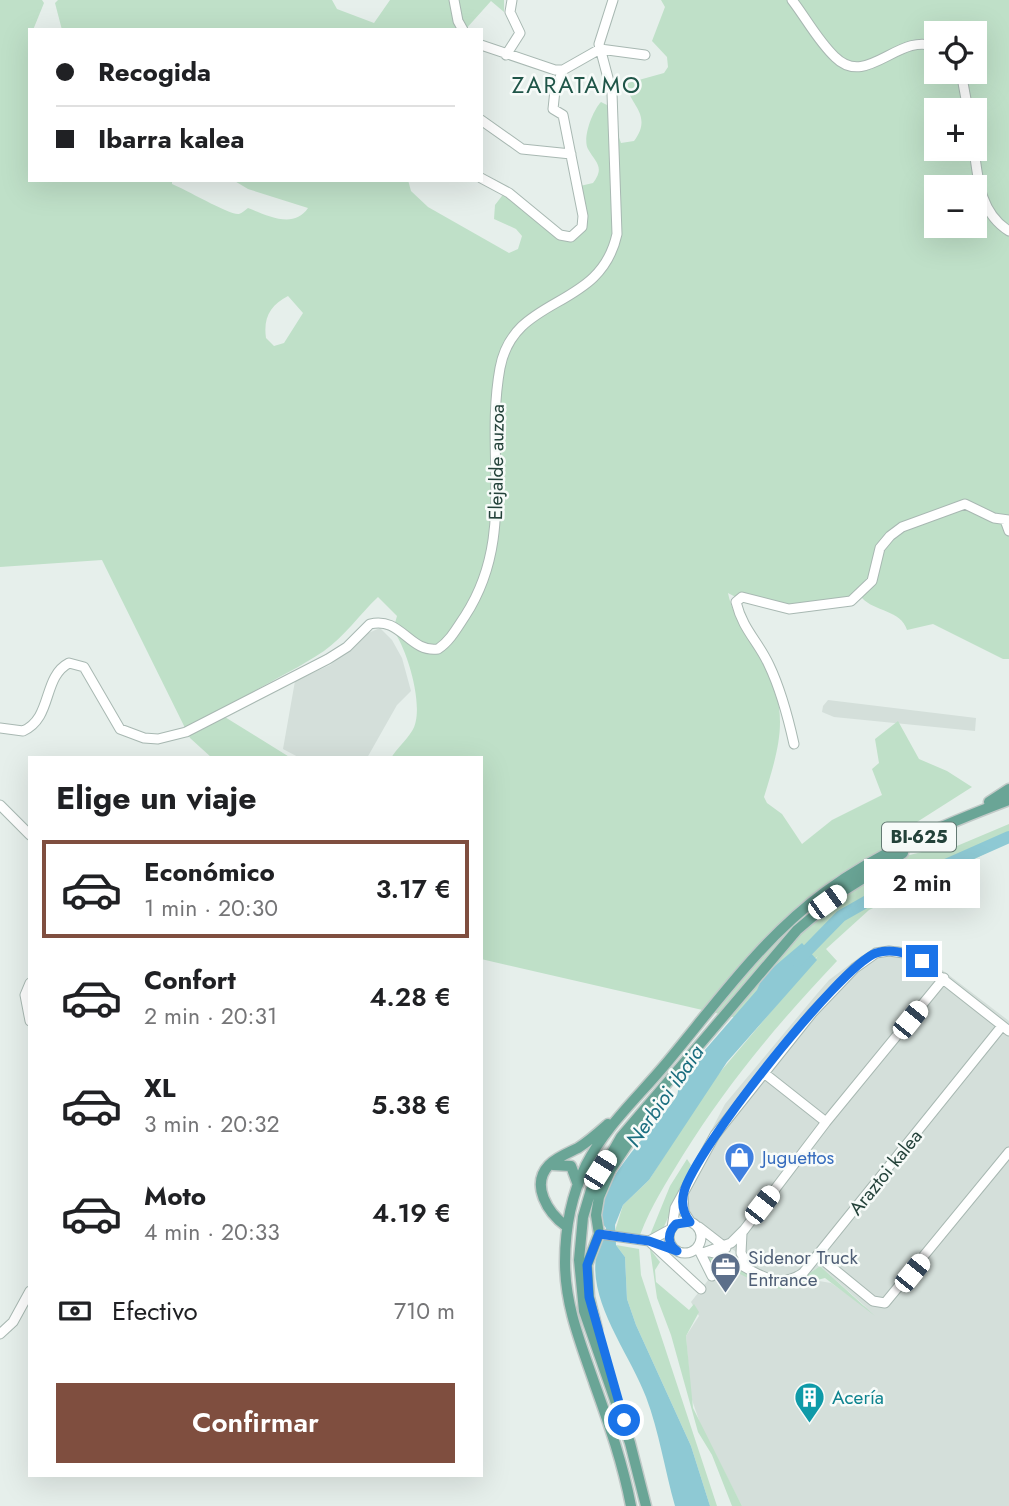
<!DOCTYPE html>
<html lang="es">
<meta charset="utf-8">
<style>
:root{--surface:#fff;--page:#f6f6f6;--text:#202124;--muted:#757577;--line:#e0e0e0;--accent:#7f4e3f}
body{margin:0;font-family:Jost,sans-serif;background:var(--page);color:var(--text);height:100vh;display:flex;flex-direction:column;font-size:26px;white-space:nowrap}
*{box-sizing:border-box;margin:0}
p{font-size:23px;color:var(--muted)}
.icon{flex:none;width:38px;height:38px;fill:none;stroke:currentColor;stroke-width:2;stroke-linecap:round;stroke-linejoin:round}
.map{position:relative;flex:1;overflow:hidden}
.details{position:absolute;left:28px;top:756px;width:455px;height:721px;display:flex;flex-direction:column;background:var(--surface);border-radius:0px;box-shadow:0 7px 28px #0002}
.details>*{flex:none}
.guide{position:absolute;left:28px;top:28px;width:455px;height:154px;border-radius:0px;box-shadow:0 7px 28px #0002;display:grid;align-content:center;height:154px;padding:0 28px;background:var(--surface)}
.tools{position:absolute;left:924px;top:21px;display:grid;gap:14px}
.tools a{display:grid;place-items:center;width:63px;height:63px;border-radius:0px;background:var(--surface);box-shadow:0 7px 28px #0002;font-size:35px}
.end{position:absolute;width:32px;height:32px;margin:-16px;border:9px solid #1a73e8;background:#fff;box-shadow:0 0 0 4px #fff}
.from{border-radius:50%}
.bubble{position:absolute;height:49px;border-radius:0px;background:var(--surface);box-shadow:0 7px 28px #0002;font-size:23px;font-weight:600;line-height:49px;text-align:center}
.car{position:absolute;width:21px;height:42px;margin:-21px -10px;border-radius:9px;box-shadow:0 0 5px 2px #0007;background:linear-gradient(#fff 24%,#345 0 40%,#fff 0 76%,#345 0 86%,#fff 0)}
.guide b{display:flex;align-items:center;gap:24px;height:66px;font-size:26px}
.guide b+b{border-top:2px solid var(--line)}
.guide i{width:18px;height:18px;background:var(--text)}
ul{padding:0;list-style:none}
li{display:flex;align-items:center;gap:21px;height:98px;margin:0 14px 10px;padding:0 14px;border:4px solid transparent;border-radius:0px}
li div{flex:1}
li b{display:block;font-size:26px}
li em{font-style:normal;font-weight:600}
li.selected{border-color:var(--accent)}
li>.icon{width:63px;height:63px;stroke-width:1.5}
h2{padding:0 28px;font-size:32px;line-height:84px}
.pay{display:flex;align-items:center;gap:18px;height:77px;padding:0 28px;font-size:26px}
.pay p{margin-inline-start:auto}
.cta{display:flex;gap:14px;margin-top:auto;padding:14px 28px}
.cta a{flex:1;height:80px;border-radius:0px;background:var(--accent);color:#fff;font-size:28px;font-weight:600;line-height:80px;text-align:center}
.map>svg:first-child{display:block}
</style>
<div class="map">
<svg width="1009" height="1506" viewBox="0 0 1009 1506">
<rect width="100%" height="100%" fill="#e6efeb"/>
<path fill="#d4dfda" d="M380,628L392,640L402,658L411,691L397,705L367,758H300L283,749L295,681L330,665L366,634Z
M828,700L976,718L975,731L834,717L822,712L823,706Z
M899,946L920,953L1009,1021V1506H742L701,1426L691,1397L686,1336L699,1316L691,1302L723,1261L756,1282L782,1289L819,1281L831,1283L867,1308L820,1266L800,1281L779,1286L761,1281L748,1261L700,1225L676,1198L725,1104L816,995L829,980L861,956L873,950Z"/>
<path fill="#bfe0c8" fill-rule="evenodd" d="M0,0H42L44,3L33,30H30V180H172V184C185,189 231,216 239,214C242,213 245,210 248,208C268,216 294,229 308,208L248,189L233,180H408L411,191L428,207L509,253L518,249L522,236L516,229L494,219L495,205L505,192L565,240L584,227L587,210L580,186L593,183C605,167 596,163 588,149C582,138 593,110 601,102L607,105L621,143L634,141C655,113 625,103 628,83L664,73L668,67L667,57L652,41L665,7L661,0H1009V659H1003L933,624L907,630C901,610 875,612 862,598H831L828,602L768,607L747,603L728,593C733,617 745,630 757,651C791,707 782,739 764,797L767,803L782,814L802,844L832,820L882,795L872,769L879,763L875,739L898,721L919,759L947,771L972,787L917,822L888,847L897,858L947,846L945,851L1009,824V842L869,910L826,949L837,961C779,1022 728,1083 683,1155C666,1183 652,1204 640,1235L615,1231L623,1205L649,1180L710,1084L818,956L746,1020L481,959V758H391C397,748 406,741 412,731C426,710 407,648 393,630L397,616L378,597C359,615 345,636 324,651C290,674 253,688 220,714L291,758H212L190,738L102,560L0,567ZM936,33H975V72H936ZM936,110H975V149H936ZM936,187H975V226H936ZM288,296L303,313L284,343L274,346L266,338C263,317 271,305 288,296Z
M58,0H332L337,9L374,23L390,0H504V12L491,1L465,30H62L55,3Z
M687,1159L691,1165L663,1229L650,1235L670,1186Z
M616,1245L639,1249L641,1275L717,1506H710L691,1446L636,1325L627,1299L625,1257Z
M650,1249L660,1262L655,1270L656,1282L689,1310L694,1304L699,1312L686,1336L693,1408L742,1506H732L712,1455L698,1432L671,1335L657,1298Z
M708,1257C761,1262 758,1311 820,1266L875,1316L825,1278L782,1289L766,1287L724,1266L716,1275Z"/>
<path fill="#8ec9d4" d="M802,943L817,960L727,1062L649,1180L623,1205L615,1225L616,1245L625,1257L627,1299L636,1325L691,1446L710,1506H675C665,1471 659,1431 646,1397C631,1356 589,1304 596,1257C598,1247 604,1239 606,1228C578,1199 662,1121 676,1097C679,1093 678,1086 678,1081L757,990L763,976Z"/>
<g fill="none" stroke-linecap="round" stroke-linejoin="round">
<path stroke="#8ec9d4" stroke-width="12" d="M797,961L841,916L878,895L1009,837"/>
<defs>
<path id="minor" d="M454,0L458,21L463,30
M792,0C806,18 818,41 835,57C867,89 899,31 936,47
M481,45L555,70H563L600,49L645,55
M506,55L520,33L510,12L512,0
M961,72L968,110
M481,120L522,149L571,154
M974,149C978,180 980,213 1009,231
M481,178L509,193L560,235L571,237L582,227L583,216L563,115L553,109L555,90L563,70
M1005,520L1009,531
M0,728L23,731C53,718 42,677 69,663L84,667L120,729L144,738L158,739L186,732L328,659L347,647L370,624C401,616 409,653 438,649C450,641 457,628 465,616C517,536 484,455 500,368C514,293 600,312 617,234L612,93L599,44L613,0
M794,744C788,717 781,690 769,665C758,641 743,630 736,602L742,597L789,609L851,601L872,581L880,548L890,536L902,527L965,504L994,518L1009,520
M0,805L30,835
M30,983L25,995L30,1021
M764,1073L826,1122
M683,1195L684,1212L690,1221
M669 1237a16 16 0 1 1 32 0a16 16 0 1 1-32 0Z
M699,1227L726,1248
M672,1228L675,1208L715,1135L812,1013L855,968L876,953L889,951L911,954L1009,1031
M742,1233L741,1253L748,1266
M599,1234L649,1241L701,1289
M649,1241L671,1229
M699,1250L712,1276
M710,1252C743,1257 769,1297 803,1273L1002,1026
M703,1253L731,1243L744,1230L826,1122L944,978
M818,1256L873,1301L885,1303L1009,1152
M0,1334L13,1322L30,1291"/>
<path id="major" d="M989,802L1009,789
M553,1165L571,1166L578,1185
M566,1226C548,1213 530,1185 549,1165C557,1157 568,1153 578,1148C589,1141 599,1132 608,1124
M597,1329L589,1297L587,1265L599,1234L596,1215L599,1197L611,1169L649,1112
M631,1506C623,1464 609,1424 595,1385C581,1344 565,1306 565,1262C565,1229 571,1196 586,1165C605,1127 637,1098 664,1066C715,1005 761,939 825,892C881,851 945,824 1009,800
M646,1506L630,1443L584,1311L579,1260L583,1217L591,1190L621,1137L797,930L843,891L903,853"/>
</defs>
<use href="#minor" stroke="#a8b8b2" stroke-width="11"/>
<use href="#major" stroke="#c2cac8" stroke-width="13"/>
<use href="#minor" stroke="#fff" stroke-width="9"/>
<use href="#major" stroke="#6aa596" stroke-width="10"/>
</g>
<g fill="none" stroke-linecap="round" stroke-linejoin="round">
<path stroke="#1a73e8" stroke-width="9" d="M624,1420L589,1297L587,1265L599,1234L649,1241L677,1251C667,1244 667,1233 676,1224L690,1222C683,1213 681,1203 684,1192C694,1151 839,967 876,953C892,948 908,953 922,961"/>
</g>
<defs>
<symbol id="shop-pin" viewBox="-11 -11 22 30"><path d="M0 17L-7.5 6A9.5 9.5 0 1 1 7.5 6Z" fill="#3f7fe0" stroke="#f7fbf9"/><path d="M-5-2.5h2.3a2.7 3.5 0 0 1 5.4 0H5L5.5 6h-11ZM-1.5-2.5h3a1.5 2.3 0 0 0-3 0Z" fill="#fff"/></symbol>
<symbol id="office-pin" viewBox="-11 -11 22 30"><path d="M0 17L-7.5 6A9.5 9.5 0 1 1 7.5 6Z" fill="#5c6f8a" stroke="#f7fbf9"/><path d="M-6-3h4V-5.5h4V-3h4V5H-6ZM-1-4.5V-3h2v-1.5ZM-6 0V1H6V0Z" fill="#fff"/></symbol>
<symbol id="building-pin" viewBox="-11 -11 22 30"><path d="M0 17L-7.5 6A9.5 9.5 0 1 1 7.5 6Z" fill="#0f9aa8" stroke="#f7fbf9"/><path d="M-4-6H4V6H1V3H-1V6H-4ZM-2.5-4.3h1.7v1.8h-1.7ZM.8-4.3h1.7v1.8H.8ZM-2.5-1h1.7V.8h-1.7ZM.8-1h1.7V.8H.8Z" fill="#fff"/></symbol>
</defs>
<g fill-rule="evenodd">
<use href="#shop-pin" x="722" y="1140" width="35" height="47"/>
<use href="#office-pin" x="708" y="1250" width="35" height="47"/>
<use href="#building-pin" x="792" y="1380" width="35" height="47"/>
</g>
<g text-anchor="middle" stroke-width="5" stroke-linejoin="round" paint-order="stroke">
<rect fill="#f7fbf9" stroke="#637a73" stroke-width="2" x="882" y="822.5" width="74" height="29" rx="5"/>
<g font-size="18" font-weight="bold" fill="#24423a">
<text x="919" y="843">BI-625</text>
</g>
<g font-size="19" fill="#24423a" stroke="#f7fbf9">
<text transform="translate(496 462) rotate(-89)" y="7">Elejalde auzoa</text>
<text transform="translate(885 1172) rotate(-51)" y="7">Araztoi kalea</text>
</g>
<g font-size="19" fill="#366cbe" stroke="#f7fbf9" text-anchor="start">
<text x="762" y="1164">Juguettos</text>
</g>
<g font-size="19" fill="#4e5e75" stroke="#f7fbf9" text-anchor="start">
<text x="748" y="1264">Sidenor Truck<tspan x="748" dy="22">Entrance</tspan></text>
</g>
<g font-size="19" fill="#0d838f" stroke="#f7fbf9" text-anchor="start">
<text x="832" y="1404">Acería</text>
</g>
<g font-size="21" font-style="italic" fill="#1c6f80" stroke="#f7fbf9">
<text transform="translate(665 1096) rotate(-55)" y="7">Nerbioi ibaia</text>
</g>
<g font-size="23" letter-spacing="2" fill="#1f5548" stroke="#f7fbf9">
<text x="577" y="93">ZARATAMO</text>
</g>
</g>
</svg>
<div class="tools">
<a><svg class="icon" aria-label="locate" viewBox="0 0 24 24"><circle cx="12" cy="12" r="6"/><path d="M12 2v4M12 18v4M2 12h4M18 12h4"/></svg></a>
<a>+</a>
<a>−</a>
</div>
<i class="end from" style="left:624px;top:1420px"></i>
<i class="end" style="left:922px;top:961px"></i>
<div class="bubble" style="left:864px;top:859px;width:116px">2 min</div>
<i class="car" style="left:827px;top:902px;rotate:54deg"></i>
<i class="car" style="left:910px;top:1020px;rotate:39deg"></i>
<i class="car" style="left:600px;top:1170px;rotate:32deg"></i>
<i class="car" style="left:762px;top:1205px;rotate:38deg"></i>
<i class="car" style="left:912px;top:1273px;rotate:39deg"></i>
<div class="guide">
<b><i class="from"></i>Recogida</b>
<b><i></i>Ibarra kalea</b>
</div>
<section class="details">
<h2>Elige un viaje</h2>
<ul>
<li class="selected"><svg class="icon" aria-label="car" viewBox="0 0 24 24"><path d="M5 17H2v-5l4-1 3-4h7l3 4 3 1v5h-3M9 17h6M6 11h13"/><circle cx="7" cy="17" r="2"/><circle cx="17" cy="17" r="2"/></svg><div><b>Económico</b><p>1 min · 20:30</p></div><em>3.17 €</em></li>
<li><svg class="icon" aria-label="car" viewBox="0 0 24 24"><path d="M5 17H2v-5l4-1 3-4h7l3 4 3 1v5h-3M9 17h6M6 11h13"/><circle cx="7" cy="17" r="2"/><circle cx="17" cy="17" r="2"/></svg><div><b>Confort</b><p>2 min · 20:31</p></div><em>4.28 €</em></li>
<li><svg class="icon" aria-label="car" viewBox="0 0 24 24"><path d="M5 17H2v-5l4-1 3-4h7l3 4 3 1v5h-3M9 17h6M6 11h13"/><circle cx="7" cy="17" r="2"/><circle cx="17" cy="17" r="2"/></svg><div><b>XL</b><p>3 min · 20:32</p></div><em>5.38 €</em></li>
<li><svg class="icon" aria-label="car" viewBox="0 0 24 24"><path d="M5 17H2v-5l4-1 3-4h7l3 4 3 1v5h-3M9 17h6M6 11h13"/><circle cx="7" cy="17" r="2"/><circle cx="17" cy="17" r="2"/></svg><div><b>Moto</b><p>4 min · 20:33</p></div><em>4.19 €</em></li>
</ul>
<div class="pay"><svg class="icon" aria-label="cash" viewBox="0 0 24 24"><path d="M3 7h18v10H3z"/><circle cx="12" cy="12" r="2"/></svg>Efectivo<p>710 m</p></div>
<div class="cta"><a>Confirmar</a></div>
</section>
</div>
